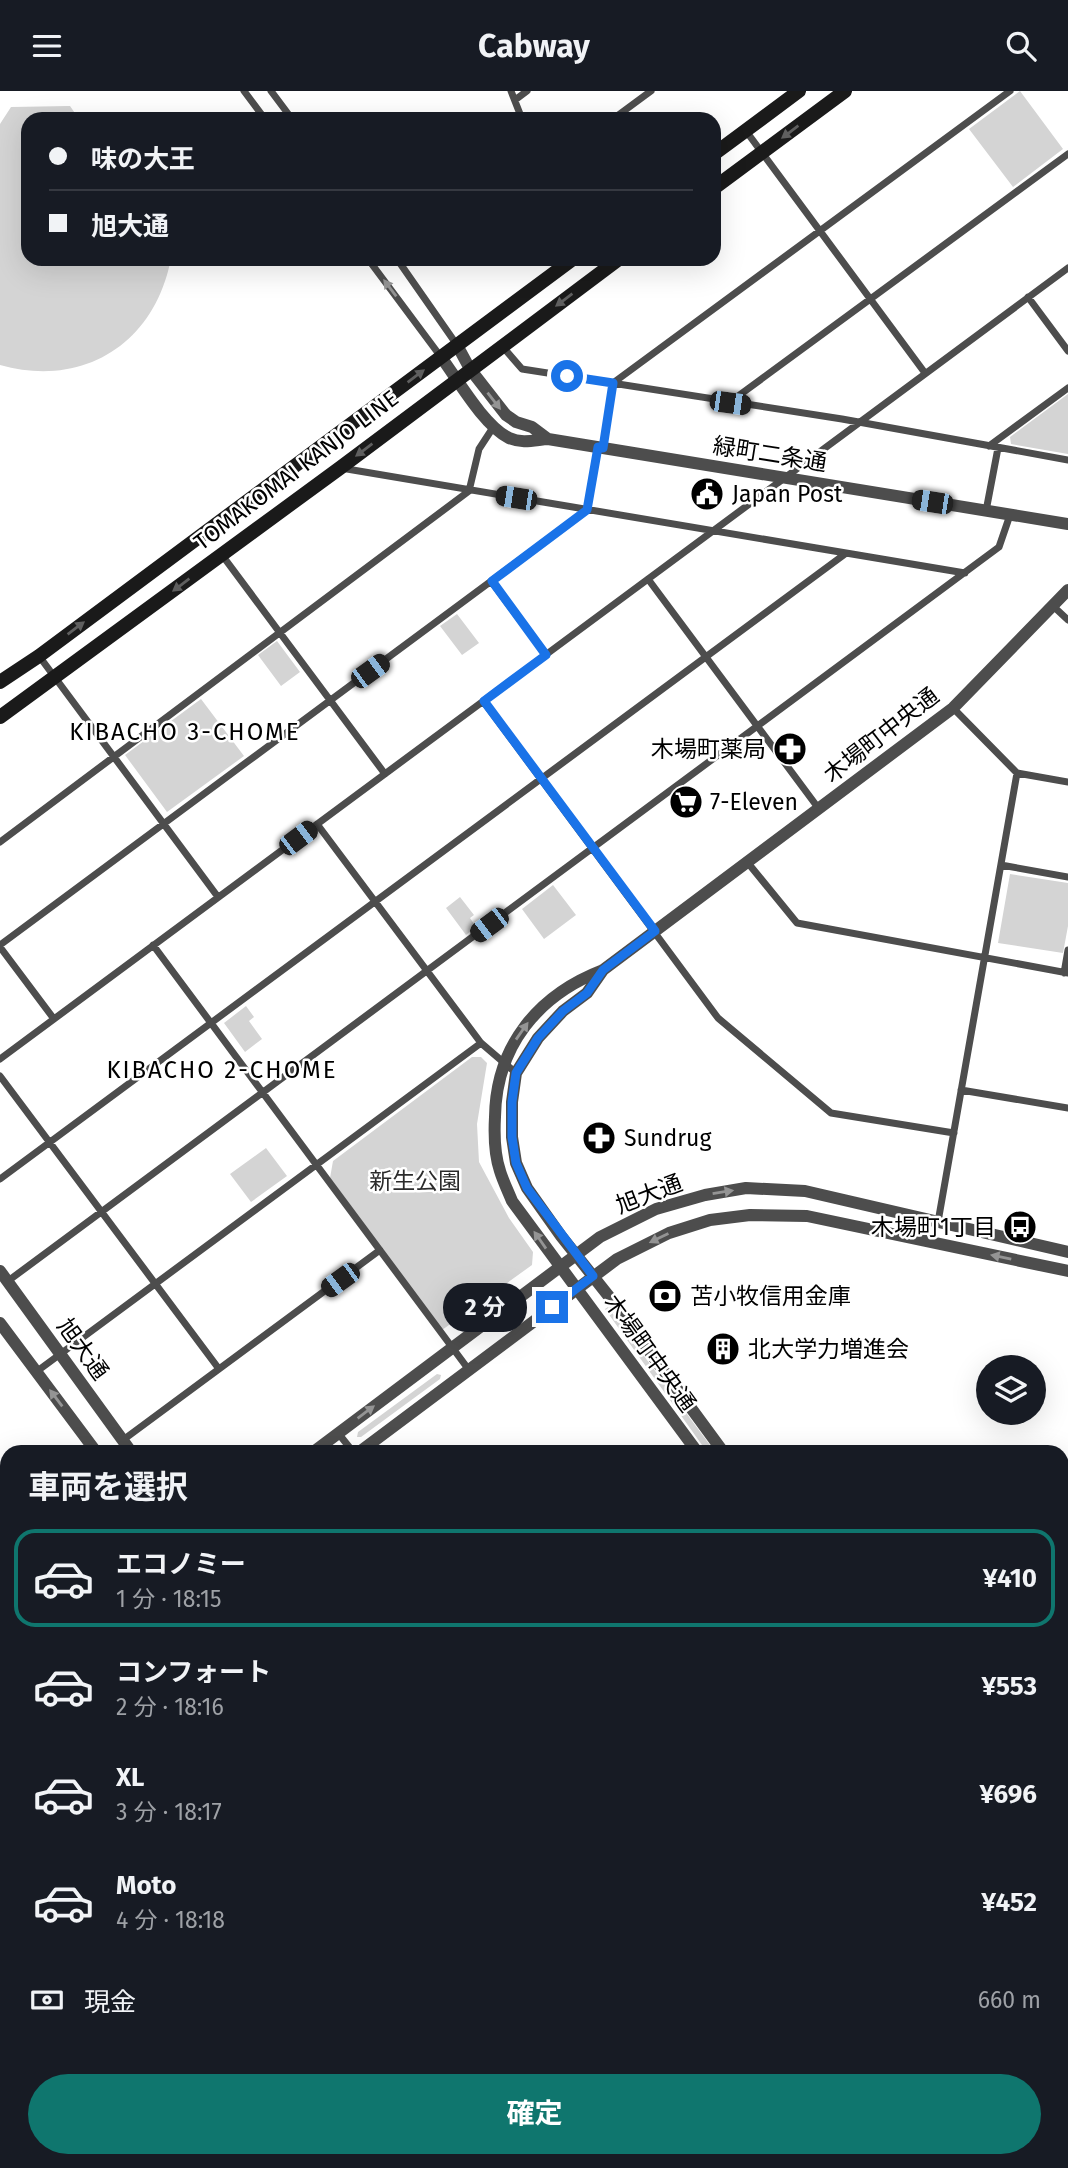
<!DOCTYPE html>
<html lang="ja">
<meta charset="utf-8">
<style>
:root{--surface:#171b24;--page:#242831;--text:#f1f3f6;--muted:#9ea1a6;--line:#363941;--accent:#0f766e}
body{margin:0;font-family:"Fira Sans","Noto Sans JP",sans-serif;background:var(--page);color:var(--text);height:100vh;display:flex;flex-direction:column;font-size:26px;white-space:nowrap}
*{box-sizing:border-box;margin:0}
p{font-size:23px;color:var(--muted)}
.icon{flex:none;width:38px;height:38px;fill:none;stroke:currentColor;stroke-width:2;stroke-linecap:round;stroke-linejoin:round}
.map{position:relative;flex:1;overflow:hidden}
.details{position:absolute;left:0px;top:1354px;width:1069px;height:723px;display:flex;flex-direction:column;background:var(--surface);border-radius:21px 21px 0 0;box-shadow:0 7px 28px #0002}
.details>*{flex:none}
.banner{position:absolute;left:21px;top:21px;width:700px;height:154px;border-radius:21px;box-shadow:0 7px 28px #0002;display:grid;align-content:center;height:154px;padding:0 28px;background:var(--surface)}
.buttons{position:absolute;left:976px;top:1264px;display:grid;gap:14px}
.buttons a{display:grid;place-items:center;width:70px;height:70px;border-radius:50%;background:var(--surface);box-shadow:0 7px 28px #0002;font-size:35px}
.end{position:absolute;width:32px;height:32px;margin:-16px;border:9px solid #1a73e8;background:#fff;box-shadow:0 0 0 4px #fff}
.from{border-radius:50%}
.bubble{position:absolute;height:49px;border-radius:24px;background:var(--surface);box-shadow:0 7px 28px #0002;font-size:23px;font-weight:700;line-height:49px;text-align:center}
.car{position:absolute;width:21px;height:42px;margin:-21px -10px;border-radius:9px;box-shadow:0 0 5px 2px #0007;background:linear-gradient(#222 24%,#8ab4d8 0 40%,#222 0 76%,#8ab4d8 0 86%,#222 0)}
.banner b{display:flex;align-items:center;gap:24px;height:66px;font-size:26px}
.banner b+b{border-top:2px solid var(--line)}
.banner i{width:18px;height:18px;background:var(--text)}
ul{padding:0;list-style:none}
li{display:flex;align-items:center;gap:21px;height:98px;margin:0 14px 10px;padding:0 14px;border:4px solid transparent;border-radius:21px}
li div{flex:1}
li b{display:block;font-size:26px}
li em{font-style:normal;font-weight:700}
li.on{border-color:var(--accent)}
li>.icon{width:63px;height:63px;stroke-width:1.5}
h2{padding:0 28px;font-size:32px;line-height:84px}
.pay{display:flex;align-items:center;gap:18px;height:77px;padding:0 28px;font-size:26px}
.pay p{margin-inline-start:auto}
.button{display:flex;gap:14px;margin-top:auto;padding:14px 28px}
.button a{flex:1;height:80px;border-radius:42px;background:var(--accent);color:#fff;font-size:28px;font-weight:700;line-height:80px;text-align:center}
header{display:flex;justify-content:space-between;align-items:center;height:91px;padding:0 28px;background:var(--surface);font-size:32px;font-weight:700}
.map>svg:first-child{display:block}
</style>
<header><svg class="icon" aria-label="menu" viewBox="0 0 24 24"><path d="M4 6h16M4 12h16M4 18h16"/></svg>Cabway<svg class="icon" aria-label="search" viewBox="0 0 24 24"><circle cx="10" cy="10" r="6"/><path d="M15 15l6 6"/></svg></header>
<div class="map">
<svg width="1068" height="2077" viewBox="0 0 1068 2077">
<rect width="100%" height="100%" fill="#fff"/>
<path fill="#d4d4d4" d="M1020,0L1063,58L1013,96L969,38Z
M70,15L79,28H28V168H170V172C152,255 81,297 0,274V33L11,16Z
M1068,303V363L1011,353L1010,346Z
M457,523L479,552L462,564L440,535Z
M277,550L300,581L281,595L258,564Z
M201,608L244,665L167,721L125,664Z
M1010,783L1068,792V835L1063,862L998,852Z
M553,794L576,824L544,848L522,818Z
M460,806L474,824L470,827L476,836L466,844L446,817Z
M246,915L254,926L249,930L262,948L245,961L224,932Z
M472,966H481L487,972L477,1033L479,1071L509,1127L533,1161L532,1174L442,1239L330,1087L333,1070Z
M266,1057L287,1085L251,1111L230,1083Z
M608,1216L715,1361H707L605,1218Z
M437,1283L441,1284L440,1288L361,1346H357L358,1341Z"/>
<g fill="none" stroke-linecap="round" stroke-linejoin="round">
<path stroke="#4d4d4d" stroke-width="7" d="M244,0L265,28
M271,0L292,28
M511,0L522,28
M515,9L527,0
M613,28L651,0
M746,40L925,282
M368,168L441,266
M397,168L457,254
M1028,206L1068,260
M502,255L522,278L842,328L1068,369
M730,311L1068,63
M989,355L1068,297
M603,357L613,292L1010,0
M341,377L965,482
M986,420L998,357
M222,464L385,683
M648,488L819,718
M491,490L546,564
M1053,515L1068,529
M39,565L218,806
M483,610L718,927L831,1022L954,1042
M953,617L1017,682L1068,691
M317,733L481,952L516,982
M0,751L469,400L479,358L494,335
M748,772L797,832L1068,882
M1001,774L1068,786
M0,854L587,419L598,356
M153,854L469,1279
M0,856L54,928
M1064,882L1068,859
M0,968L1068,177
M0,985L219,1278
M961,999L1068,1017
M0,1088L845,463
M938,1131L1017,682
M8,1190L999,456L1010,424
M36,1281L481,952
M338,1342L354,1362
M123,1349L380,1159
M1062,1545L1068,1543
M1062,1970L1068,1966
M886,2070L891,2077
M775,2077L784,2070"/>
<path stroke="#4d4d4d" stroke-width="12" d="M457,254L470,278L506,324L516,331L532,336L548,348
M441,266C458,289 484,335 509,347C522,353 535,349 548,348L1068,433
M603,879L587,902L563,920L538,947L516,982L512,1011V1046L516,1072L527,1097L561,1145L611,1208L724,1362
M0,1180L132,1362
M0,1232L97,1362
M312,1362L600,1146L656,1118L705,1104L746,1097L805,1100L1068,1161
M358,1362L617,1168L669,1142L710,1129L750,1124L807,1125L1068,1180
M698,1362L512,1110C508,1100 503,1090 500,1080C494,1062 494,1044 495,1026C496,955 538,904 603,879L953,617L1068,499
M1028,2070L1033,2077
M293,2077L299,2070"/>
<path stroke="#1a1a1a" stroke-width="14" d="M714,63L799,0
M714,97L845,0
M0,591L39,565L573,168
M0,626L340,377L619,168"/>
<path stroke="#000" stroke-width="3.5" stroke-dasharray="10 3.5 2 3.5" stroke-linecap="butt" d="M1062,1647L1068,1644
M1062,1712L1068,1708
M1062,1728L1068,1724
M1062,1761L1068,1756
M498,2077L507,2070
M586,2077L595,2070
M608,2077L617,2070
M641,2077L650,2070
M662,2077L670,2070"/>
</g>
<defs><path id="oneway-solid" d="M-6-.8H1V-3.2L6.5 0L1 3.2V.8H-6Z" transform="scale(1.75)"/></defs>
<g fill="#5f5f5f">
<use href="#oneway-solid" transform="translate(790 41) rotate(143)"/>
<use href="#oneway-solid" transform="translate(564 209) rotate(143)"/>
<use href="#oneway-solid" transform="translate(416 285) rotate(-37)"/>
<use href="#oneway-solid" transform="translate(364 359) rotate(143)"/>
<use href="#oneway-solid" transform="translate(181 494) rotate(143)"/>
<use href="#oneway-solid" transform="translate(76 537) rotate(-37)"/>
</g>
<g fill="#949494">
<use href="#oneway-solid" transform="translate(390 197) rotate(-127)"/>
<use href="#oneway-solid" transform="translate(494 310) rotate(52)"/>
<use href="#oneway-solid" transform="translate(522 940) rotate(-55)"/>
<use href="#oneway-solid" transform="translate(723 1101) rotate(-9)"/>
<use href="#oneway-solid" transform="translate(659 1147) rotate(154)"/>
<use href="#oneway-solid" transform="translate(540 1149) rotate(-125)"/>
<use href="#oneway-solid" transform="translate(1001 1166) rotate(-168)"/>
<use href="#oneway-solid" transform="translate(56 1307) rotate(-127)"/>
<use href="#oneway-solid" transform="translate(366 1321) rotate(-37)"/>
</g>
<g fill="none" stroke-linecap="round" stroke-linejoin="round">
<path stroke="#1a73e8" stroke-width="9" d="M552,1216L593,1185L527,1097L516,1072L512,1046V1011L516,982L538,947L563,920L587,902L603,879L655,840L484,610L546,564L492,490L587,419L598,356L603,357L613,292L567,285"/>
</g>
<defs>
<symbol id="civic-disc" viewBox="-11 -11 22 22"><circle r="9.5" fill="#000" stroke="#fff"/><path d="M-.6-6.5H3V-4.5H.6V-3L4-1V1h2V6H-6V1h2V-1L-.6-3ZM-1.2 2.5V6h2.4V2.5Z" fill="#fff"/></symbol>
<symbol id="pharmacy-disc" viewBox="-11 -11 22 22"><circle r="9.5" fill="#000" stroke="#fff"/><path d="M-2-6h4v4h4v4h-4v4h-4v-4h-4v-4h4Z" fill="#fff"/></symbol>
<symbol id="supermarket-disc" viewBox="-11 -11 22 22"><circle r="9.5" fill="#000" stroke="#fff"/><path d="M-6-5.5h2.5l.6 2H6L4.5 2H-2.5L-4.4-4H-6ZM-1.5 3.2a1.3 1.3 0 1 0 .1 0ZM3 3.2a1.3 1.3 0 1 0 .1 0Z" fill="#fff"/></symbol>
<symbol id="bus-disc" viewBox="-11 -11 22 22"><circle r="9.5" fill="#000" stroke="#fff"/><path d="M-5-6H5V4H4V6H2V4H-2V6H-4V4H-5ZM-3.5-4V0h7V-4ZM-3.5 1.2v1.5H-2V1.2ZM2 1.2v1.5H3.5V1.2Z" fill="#fff"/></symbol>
<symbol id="bank-disc" viewBox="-11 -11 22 22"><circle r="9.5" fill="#000" stroke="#fff"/><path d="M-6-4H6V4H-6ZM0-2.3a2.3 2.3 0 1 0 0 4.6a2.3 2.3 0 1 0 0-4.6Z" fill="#fff"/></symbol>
<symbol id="building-disc" viewBox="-11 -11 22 22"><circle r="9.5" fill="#000" stroke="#fff"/><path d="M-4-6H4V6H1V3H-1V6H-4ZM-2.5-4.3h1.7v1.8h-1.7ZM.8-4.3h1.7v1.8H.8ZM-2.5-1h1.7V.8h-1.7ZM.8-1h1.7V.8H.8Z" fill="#fff"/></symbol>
</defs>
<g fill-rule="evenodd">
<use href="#civic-disc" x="688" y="384" width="38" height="38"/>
<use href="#pharmacy-disc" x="771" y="639" width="38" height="38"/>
<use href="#supermarket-disc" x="667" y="692" width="38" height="38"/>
<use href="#pharmacy-disc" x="580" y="1028" width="38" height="38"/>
<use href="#bus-disc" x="1001" y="1117" width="38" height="38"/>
<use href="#bank-disc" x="646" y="1186" width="38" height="38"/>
<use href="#building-disc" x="704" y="1239" width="38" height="38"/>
</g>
<g text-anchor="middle" stroke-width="5" stroke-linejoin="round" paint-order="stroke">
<g font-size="23" fill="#000" stroke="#fff">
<text transform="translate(770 363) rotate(9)" y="8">緑町二条通</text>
<text transform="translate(296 379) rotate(-37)" y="8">TOMAKOMAI KANJO LINE</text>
<text transform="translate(881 644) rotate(-38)" y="8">木場町中央通</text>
<text transform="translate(649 1103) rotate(-21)" y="8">旭大通</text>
<text transform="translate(83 1258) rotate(54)" y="8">旭大通</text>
<text transform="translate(650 1262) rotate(54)" y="8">木場町中央通</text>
</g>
<g font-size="23" fill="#000" stroke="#fff" text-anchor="start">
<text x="732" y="411">Japan Post</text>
<text x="766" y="666" text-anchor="end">木場町薬局</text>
<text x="710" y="719">7-Eleven</text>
<text x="624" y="1055">Sundrug</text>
<text x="996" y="1144" text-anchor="end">木場町1丁目</text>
<text x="690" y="1213">苫小牧信用金庫</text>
<text x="748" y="1266">北大学力増進会</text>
</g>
<g font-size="23" fill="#2b2b2b" stroke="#fff">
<text x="415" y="1098">新生公園</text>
</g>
<g font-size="24" letter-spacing="2" fill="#000" stroke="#fff">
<text x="185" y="649">KIBACHO 3-CHOME</text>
<text x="222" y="987">KIBACHO 2-CHOME</text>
</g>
</g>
</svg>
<div class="buttons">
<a><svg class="icon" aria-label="layers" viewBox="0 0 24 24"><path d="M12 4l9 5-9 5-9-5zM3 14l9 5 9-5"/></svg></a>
</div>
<i class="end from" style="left:567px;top:285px"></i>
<i class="end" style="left:552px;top:1216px"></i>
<div class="bubble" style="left:443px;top:1192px;width:84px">2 分</div>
<i class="car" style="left:730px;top:312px;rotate:98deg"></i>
<i class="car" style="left:516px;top:407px;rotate:279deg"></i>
<i class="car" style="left:932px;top:411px;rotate:279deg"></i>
<i class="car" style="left:370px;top:580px;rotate:54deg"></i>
<i class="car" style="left:298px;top:747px;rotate:53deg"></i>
<i class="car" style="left:489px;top:834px;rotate:233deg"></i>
<i class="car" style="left:340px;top:1189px;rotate:234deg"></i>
<div class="banner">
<b><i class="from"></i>味の大王</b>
<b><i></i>旭大通</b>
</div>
<section class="details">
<h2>車両を選択</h2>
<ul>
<li class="on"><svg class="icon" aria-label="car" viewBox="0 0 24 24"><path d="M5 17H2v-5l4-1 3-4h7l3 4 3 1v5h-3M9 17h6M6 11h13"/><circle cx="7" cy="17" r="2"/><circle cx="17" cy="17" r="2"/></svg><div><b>エコノミー</b><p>1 分 · 18:15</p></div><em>¥410</em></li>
<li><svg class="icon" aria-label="car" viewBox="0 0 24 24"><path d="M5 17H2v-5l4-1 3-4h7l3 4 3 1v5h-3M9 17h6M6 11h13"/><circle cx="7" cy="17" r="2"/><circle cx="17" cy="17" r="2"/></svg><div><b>コンフォート</b><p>2 分 · 18:16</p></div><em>¥553</em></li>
<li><svg class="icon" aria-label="car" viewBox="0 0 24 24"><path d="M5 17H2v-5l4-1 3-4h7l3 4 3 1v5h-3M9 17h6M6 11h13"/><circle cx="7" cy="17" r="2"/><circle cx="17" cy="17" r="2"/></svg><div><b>XL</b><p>3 分 · 18:17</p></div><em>¥696</em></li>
<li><svg class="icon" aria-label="car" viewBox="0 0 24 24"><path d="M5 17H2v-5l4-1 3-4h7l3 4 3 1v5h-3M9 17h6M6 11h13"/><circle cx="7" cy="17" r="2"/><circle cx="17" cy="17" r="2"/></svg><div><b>Moto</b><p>4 分 · 18:18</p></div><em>¥452</em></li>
</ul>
<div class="pay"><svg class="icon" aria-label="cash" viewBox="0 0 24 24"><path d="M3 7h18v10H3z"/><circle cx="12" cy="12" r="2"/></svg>現金<p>660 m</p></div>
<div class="button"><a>確定</a></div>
</section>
</div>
